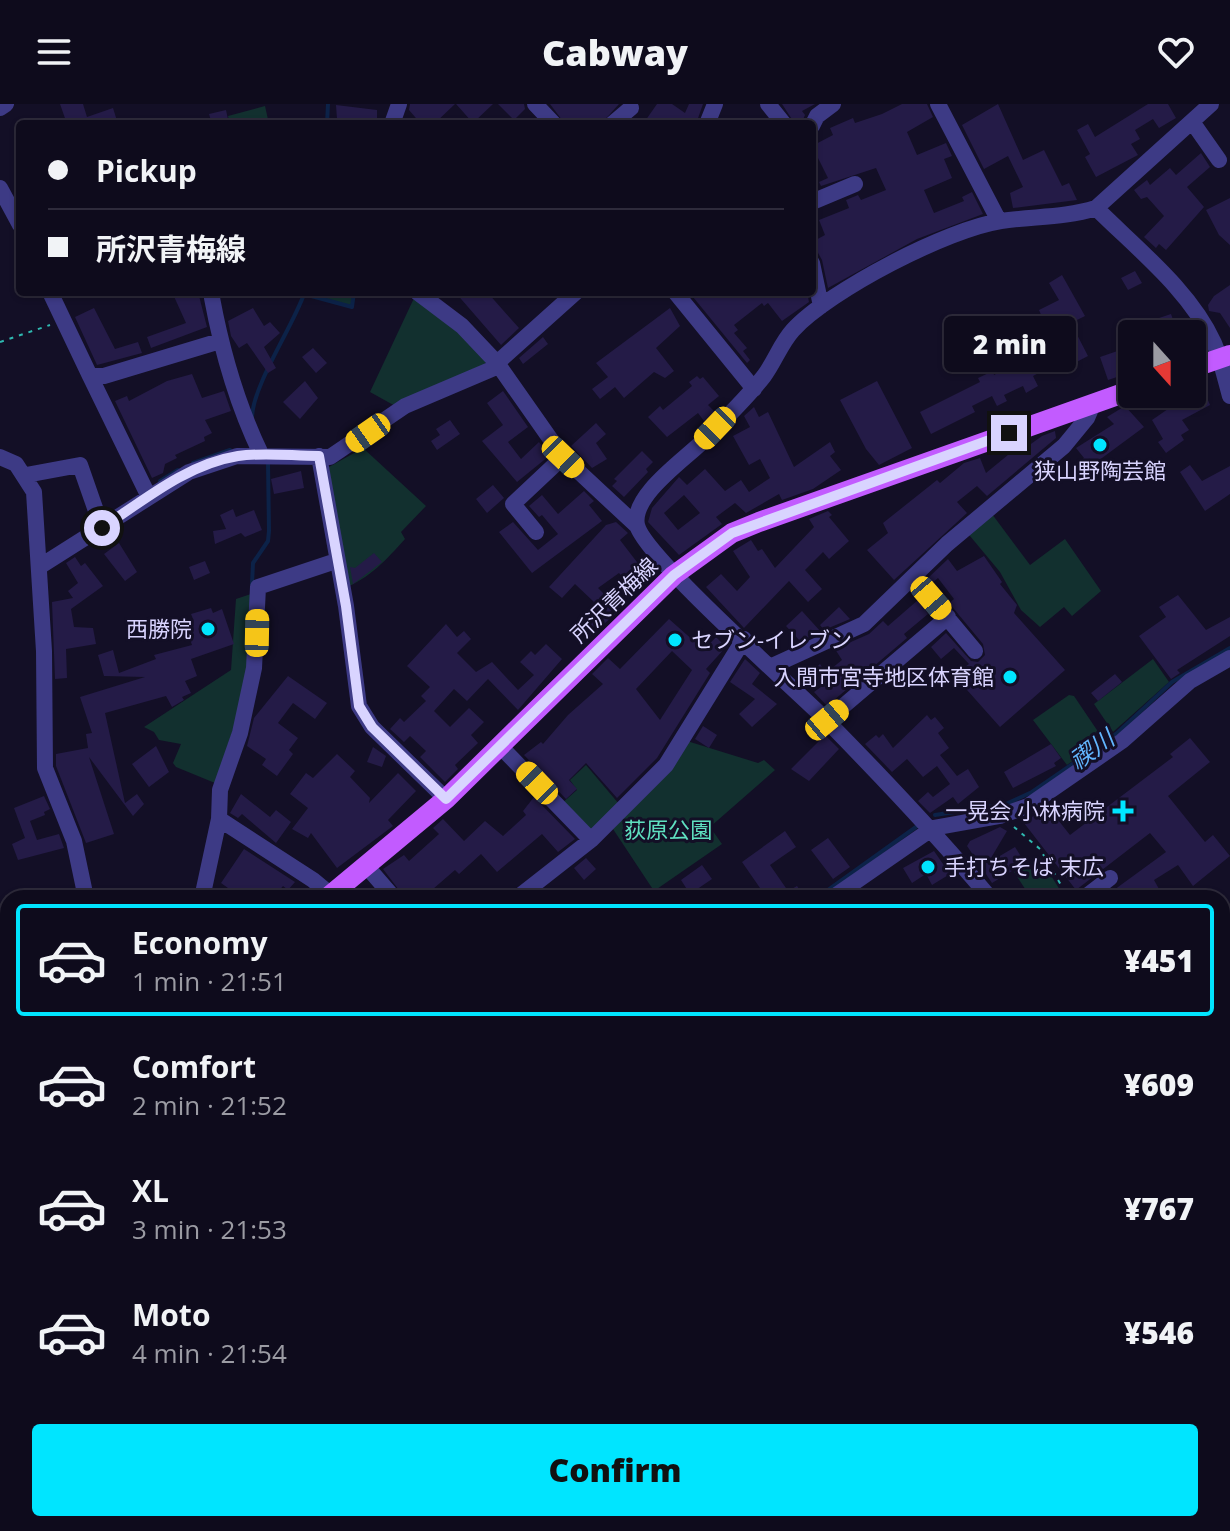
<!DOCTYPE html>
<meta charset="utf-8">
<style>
:root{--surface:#0e0b1c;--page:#171425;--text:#f1f3f6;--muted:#9b9ba3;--line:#2e2b3b;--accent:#00e5ff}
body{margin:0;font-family:"Open Sans","Noto Sans JP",sans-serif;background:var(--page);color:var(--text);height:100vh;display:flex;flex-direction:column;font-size:30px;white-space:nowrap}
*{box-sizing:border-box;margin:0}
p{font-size:26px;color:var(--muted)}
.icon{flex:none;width:44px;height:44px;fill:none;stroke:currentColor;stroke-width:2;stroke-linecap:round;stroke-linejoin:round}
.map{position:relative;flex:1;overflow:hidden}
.drawer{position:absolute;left:0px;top:786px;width:1230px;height:642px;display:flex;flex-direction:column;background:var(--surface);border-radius:24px 24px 0 0;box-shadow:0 2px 6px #0004,0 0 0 2px var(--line)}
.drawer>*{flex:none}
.hud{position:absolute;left:16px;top:16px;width:800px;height:176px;border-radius:8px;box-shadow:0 2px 6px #0004,0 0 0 2px var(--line);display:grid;align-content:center;height:176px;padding:0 32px;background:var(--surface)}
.needle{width:52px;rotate:159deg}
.controls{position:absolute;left:1118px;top:216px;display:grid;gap:16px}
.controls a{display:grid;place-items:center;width:88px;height:88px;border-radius:8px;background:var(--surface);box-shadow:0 2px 6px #0004,0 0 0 2px var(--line);font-size:40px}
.end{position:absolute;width:36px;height:36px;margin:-18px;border:10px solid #d9d4ff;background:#111;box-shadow:0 0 0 4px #111}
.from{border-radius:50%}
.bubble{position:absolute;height:56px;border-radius:8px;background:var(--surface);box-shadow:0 2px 6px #0004,0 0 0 2px var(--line);font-size:26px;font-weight:800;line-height:56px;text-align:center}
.car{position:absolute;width:24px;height:48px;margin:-24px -12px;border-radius:10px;box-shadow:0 0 6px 2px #0007;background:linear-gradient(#f5c518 24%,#345 0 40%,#f5c518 0 76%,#345 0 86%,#f5c518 0)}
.hud b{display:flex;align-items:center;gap:28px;height:76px;font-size:30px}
.hud b+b{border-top:2px solid var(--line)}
.hud i{width:20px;height:20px;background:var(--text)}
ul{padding:14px 0 0;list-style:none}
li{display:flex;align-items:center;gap:24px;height:112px;margin:0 16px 12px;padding:0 16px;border:4px solid transparent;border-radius:8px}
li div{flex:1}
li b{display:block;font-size:30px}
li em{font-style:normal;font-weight:800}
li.selected{border-color:var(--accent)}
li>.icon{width:72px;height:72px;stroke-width:1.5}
.action{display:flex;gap:16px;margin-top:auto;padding:16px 32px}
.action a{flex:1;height:92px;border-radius:8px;background:var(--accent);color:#111;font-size:32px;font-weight:800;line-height:92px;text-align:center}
header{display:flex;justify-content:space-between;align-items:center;height:104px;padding:0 32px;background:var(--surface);font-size:36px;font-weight:800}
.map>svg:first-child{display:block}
</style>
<header><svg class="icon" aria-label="menu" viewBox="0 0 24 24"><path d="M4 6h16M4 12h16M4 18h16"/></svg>Cabway<svg class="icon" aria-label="heart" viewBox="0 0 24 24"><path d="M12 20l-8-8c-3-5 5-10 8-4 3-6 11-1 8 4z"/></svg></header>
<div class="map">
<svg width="1230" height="1427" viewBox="0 0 1230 1427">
<rect width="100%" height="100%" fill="#130f26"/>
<path fill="#12302f" d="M265,2L269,20H230L228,12Z
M309,188H353L352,203L307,191Z
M415,192L458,226L488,256L479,266L397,303L370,288Z
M363,344L426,402L401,428L405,435C387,455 369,475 344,484L329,363Z
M992,410L1030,461L1065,435L1101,487L1072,512L1064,503L1040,523L1021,506L1000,468L965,426Z
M251,490L250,556L242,599L215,679L176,663L173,659L181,640L159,636L154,628L144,623L231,566L236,495Z
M1153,555L1169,578L1113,628L1094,600Z
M1069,591L1074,592L1103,635L1067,661L1033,616Z
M687,637L758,659L764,656L775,666L710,723L722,740L654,787L613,725Z
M586,661L619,700L589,728L561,700L577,686L570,676Z
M1040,754L1065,794H1031L1014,768Z
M961,1420H1030L1023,1427H962Z"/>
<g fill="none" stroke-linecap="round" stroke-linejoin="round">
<path stroke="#0c2248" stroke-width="4" d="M327,20L328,0
M252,313C253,281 293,222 304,190L352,203L354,188
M193,359L230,346
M160,377L178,366
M252,480L253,459L268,437L269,427L268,359
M935,711L1006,700L1032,688L1116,630L1172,578L1230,544
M817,794L916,723
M0,1267L8,1255
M961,1420L962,1427
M574,1427L582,1420
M1025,1427L1032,1420"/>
</g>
<path fill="#241b47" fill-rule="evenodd" d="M60,0H83L87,13L113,4L118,20H67Z
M410,0H455L434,20H421L409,6Z
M456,0H493L473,19Z
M498,0H524L525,5L514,16Z
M550,0H619L601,20H565Z
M657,0H672L685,9L689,0H703L696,20H643Z
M782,0H815L802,7L805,11L801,20H795Z
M902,0H927L933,13L907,28L917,51L946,39L952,52L944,55L952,74L924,86L934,109L964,97L962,93L972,88L983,110L917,135L828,184L822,156L812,138L825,131L819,116L849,104L846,96L858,91L861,96L886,86L876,64L821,82L819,78L828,74L812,42L833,31L830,24L853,14L855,19L882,10Z
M998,0L1023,56L1044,46L1062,82L1069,79L1077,96L1013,104L1010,89L1023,83L1008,52L984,65L962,21Z
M1148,0H1168L1176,14L1159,24L1153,15L1135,26L1140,35L1131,40L1138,51L1096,73L1085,53L1090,50L1077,26L1088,20L1095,33Z
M336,1L377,6V19L337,15Z
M226,6L229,20H212L209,10Z
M1201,49L1210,63L1187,83L1204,103L1166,146L1159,140L1156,144L1144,133L1164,112L1147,93L1141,95L1134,86L1147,76L1150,81L1170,64L1176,71Z
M1230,94V141L1219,131L1206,106Z
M1135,167L1142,179L1128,186L1121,174Z
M1062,171L1085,212L1071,219L1088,252L1063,265L1059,258L1033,272L1038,282L1026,289L1023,282L1004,291L1007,297L997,302L992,292L972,302L975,308L931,330L920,308L980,278L978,274L993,267L994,271L1051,242L1038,215L1042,213L1039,206L1059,196L1049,179Z
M1230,181V224L1220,209L1209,207L1208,201L1214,192Z
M172,188H198L207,223L151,244L147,233L186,219Z
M455,188H487L519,224L501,241Z
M700,188H807L809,198L782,217L768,199L764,202L762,199L734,221L738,226L734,229L747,244L743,247L750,256L747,259L693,193Z
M94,204L115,245L138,238L142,249L97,261L75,213Z
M253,204L264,222L270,218L280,229L264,243L276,264L268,269L247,239L239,244L231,232L228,217Z
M670,204L680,222L656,244L674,267L665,274L654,268L624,294L615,283L600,295L592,285L608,273L596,259Z
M1171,210L1178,230H1161L1156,215Z
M543,233L548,240L523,260L519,254Z
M1132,242V268L1108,276L1100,253Z
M313,244L327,259L316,269L302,253Z
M192,270L202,294L224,287L231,307L205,316L212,329L204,333L205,337L175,351L177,354L165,360L163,369L152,374L115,297L127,292L129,297L167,277Z
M697,272L700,275L703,273L719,292L708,301L715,308L704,317L698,309L667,333L648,313L660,302L663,306L692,282L689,278Z
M305,277L318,294L300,315L283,298Z
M877,277L912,344L879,361L866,345L840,296Z
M1202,282L1210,301L1182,316L1189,326L1181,331L1184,336L1166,349L1158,338L1163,335L1152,316L1184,294L1182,291L1192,290Z
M503,287L528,323L508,338L521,355L539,338L549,352L517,378L482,337L503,321L487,299Z
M1125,302L1144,323L1079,371L1072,363L1084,354L1076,344L1114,320L1107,313Z
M754,303L759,313L768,308L794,363L830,338L835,348L830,352L841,366L813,385L782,396L779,390L746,409L735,399L716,413L722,420L679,451L648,418L652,404L679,373L687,381L705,365L725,387L741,376L749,388L770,374L760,355L749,361L733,332L750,323L744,312ZM684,391L700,409L678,426L664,409Z
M450,316L460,330L437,346L431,337L440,331L436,325Z
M596,319L606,330L596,339L607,355L592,364L571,342Z
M1055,327L1056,334L987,392L977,382L957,398L967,409L894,476L867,446L888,429L883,419L937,376L940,379L964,359L980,354L986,369L1014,346L1017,350L1042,332Z
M642,347L653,358L646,365L648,368L624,393L612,382L617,377L614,375Z
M1190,361L1202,377L1230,362V390L1205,407L1180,368Z
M301,367L304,384L274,390L271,375Z
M493,381L504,394L487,409L476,395Z
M584,387L594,397L589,401L602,417L532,469L499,428L513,418L538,446L558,430L542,411L539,413L529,402L542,391L558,410Z
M233,405L236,413L254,406L262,426L245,433L241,429L215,440L213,427L226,425L220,411Z
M828,407L832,411L829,413L849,437L829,455L823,448L805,466L822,485L808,498L789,477L744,524L706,483L721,470L737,487L750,473L733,447L751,436L758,447L762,445L775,464L814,423L809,415Z
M616,418L628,429L620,436L640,462L625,476L619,469L598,484L620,506L590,532L579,522L583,518L580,515L594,498L575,480L562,494L549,483L606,421Z
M119,439L137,468L125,477L104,450Z
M374,449L382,458L353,480L350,463L355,464Z
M984,452L1002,478L1000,480L1017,501L1014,509L1065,566L1000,623L959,577L966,570L962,565L969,560L954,544L941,555L931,543L946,529L971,557L978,558L985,551L983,540L949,499L954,495L938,474L932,479L928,474L948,455L957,467Z
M75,453L81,462L85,459L103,482L71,505L74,523L93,524L96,540L66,545L67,574L55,575L52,498L73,494L68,487L78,479L66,459Z
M205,457L210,469L194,476L189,463Z
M1178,491L1206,526L1230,513V532L1177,566L1180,569L1171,575L1139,532L1166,513L1159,503Z
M918,496L928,510L904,530L907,534L827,602L814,588L821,583L810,568L820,560L826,569L842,556L835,545L869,530L883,517L888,522Z
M839,503L850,515L824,526L820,521Z
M211,504L213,509L222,505L234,540L191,555L197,572L185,577L191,589L182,593L184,596L172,603L166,592L105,609L125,699L137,690L144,700L133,712L89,653L114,730L86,739L56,662V650L88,644L86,630L92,629L80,593L145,573L104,572L98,551L113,546L119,569L156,555L154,551L192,541L184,518L193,515L191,510Z
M802,507L821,528L800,537L786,522Z
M669,515L704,546L716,533L726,543L706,565L710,569L657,654L617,694L586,659L569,676L577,685L566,695L524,651L541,638L543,640L568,611L603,580L592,570L608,554L620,565ZM672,547L692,566L660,616L636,585Z
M446,520L457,533L464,527L471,535L457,549L476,568L492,558L518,586L534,571L520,558L531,547L535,551L546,540L562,555L518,606L488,575L467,597L454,585L434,607L450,623L469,604L484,618L471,631L478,639L455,661L458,665L445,678L420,653L426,647L410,632L404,638L390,625L400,614L404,618L426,597L421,592L430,583L407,562Z
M745,555L760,569L752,580L777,600L752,623L739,610L755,595L730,578Z
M1115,570L1122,578L1098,597L1091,589Z
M288,572L327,599L315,615L293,599L278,619L298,634L289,646L293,650L277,672L262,661L266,655L247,642L254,614Z
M927,611L931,616L935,613L944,624L938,629L949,644L940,651L957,672L968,665L979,683L958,700L953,693L930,709L918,697L928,688L933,693L950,680L937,662L923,673L907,655L892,668L865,640L876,631L879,634L883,630L893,644Z
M703,622L717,631L709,644L695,635Z
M825,631L839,645L809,677L791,665Z
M1190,634L1210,658L1168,692L1205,738L1213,731L1230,752L1193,782L1178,761L1154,776L1164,794H1103L1166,748L1150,729L1076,786L1024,719L1047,702L1070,731L1173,653L1170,650Z
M1051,640L1061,654L1054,659L1056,662L1013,684L1004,668Z
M156,642L169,668L149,683L132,660Z
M373,643L386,652L382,663L367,658Z
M337,650L355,667L350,673L370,694L369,699L398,669L416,687L388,716L393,722L337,764L311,729L308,734L292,725L308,704L290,690L306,669L313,674Z
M241,690L270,713L276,706L291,718L276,739L242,710L238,714L230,709Z
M44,692L50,705L44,708L45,711L30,717L37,736L59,730L64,744L18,756L12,740L25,734L14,704Z
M534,693L575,735L558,748L542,730L497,768L481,750L459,770L455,766L433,785L436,789L430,794H405L383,765L404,751L409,757L439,730L433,724L443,715L464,737L485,717L503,732L526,711L523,707Z
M1000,723L1007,727L988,759L1015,743L1025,759L992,779L967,742L970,737Z
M785,727L796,743L770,761L788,787L797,782L805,794H767L742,758Z
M828,734L850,763L833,775L811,746Z
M244,745L295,778L288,786L283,782L273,794H242L221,779Z
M934,747L950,770L932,781L926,770L912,779L903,764Z
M586,754L596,765L584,776L574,764Z
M702,761L712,775L690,790L681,776Z"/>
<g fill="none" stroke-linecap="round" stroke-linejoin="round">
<path stroke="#2fb8b0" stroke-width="2" stroke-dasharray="4 6" stroke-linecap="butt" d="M0,238L50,221
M1014,723L1040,745L1068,793"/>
<path stroke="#3d3a85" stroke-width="16" d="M535,0L554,20
M768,0L784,20
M938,0L999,117
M1211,0L1096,104C1136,144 1190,186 1214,239C1221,256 1225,274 1230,292
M0,4L6,0
M1193,19L1219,56
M392,20L399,0
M612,20L631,4
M707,20L715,0
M812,22L817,12L833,0
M0,84L20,121
M812,98L855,80
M812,159L821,202
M50,188L90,272H104L220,237
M214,188L212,194C222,248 237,300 261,350
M417,188L462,222L497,259L563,353L637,422
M675,188L754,285
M497,259L576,188
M90,272L149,393
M319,352L346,502L359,602L372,623L446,695
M0,353L16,360L34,388L44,547L45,664L74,737L86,794
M26,371L80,361L102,424
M536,428L513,400L563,353
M39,463L189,368L237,352L330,353L405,302L499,262
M914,474L975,547
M772,562L864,520L947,440L1064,342L1087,314L1093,300
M827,616L948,513
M500,642L591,736
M219,715L313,776L331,791
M368,764L394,794
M202,794L219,715L220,686L240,629L254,564L258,483L336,457
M517,794L591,736L666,661L744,535
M832,794L933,724L1000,712L1028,702L1122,637L1190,577L1230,554
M990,794C938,732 883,674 826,616C794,584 644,452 637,421C631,392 684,356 702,338C723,317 746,295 764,272C775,257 781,239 793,226C830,186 948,125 1001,117C1034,112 1064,114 1096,104
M1084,794L1110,774
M0,867L8,866
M1222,948L1230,941
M1222,1078L1230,1091
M0,1153L8,1145
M1222,1299L1230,1293
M113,1420L115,1427
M520,1420L527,1427
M635,1420L636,1427
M232,1427L241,1420
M691,1427L700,1420
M840,1427L846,1420
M1088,1427L1095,1420"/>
<path stroke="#c25bff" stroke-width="20" d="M1192,264L1230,251
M327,794L446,695L674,471L732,429L759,418L1132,286
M0,946L8,945"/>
</g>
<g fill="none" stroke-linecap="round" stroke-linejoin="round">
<path stroke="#d9d4ff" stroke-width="10" d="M102,424C144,396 187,360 238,352C265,348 292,352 319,352L346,502L359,602L372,623L446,695L674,471L732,429L1009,329"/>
</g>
<g fill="#00e5ff" stroke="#130f26" stroke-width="3">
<circle cx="1100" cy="341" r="8"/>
<circle cx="208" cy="525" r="8"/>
<circle cx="675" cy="536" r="8"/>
<circle cx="1010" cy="573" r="8"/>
<path d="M1119 695h8v8h8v8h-8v8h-8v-8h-8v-8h8z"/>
<circle cx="928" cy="763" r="8"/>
</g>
<g text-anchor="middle" stroke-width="6" stroke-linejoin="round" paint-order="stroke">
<g font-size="22" fill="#d9d4ff" stroke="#130f26" text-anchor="end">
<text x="1100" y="375" text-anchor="middle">狭山野陶芸館</text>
<text x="192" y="533">西勝院</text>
<text x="691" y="544" text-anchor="start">セブン-イレブン</text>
<text x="994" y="581">入間市宮寺地区体育館</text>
<text x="1105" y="715">一晃会 小林病院</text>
<text x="944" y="771" text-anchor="start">手打ちそば 末広</text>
</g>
<g font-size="22" fill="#d9d4ff" stroke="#130f26">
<text transform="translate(614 496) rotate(-44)" y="8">所沢青梅線</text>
</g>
<g font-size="22" fill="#5fe0c0" stroke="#130f26">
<text x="668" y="734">荻原公園</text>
</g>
<g font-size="24" font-style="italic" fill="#62b6ff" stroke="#130f26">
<text transform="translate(1092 646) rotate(-36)" y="8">禊川</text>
</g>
</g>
</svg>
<div class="controls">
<a><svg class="needle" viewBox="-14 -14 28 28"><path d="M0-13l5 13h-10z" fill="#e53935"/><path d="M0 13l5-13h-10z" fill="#9b9ba3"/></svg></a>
</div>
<i class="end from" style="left:102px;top:424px"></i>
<i class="end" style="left:1009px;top:329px"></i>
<div class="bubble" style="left:944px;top:212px;width:132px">2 min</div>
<i class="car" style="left:715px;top:324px;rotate:224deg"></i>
<i class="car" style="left:368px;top:329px;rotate:235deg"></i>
<i class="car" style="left:563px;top:353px;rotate:134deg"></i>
<i class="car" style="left:931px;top:494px;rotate:139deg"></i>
<i class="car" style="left:257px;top:529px;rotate:1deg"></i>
<i class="car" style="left:827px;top:616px;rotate:50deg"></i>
<i class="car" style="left:537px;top:679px;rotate:316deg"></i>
<div class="hud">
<b><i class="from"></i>Pickup</b>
<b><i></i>所沢青梅線</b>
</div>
<section class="drawer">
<ul>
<li class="selected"><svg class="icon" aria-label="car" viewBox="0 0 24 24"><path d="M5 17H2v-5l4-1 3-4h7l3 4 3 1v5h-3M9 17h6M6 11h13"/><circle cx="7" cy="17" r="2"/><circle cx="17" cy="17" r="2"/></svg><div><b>Economy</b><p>1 min · 21:51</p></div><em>¥451</em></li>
<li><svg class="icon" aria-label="car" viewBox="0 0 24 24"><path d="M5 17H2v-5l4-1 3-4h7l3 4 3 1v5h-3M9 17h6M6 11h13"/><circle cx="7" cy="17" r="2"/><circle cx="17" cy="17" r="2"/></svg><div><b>Comfort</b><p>2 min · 21:52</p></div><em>¥609</em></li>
<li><svg class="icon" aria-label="car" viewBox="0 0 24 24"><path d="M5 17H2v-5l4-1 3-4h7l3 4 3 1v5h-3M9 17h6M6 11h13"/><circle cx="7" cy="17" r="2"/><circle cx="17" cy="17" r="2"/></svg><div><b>XL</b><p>3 min · 21:53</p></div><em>¥767</em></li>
<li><svg class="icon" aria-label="car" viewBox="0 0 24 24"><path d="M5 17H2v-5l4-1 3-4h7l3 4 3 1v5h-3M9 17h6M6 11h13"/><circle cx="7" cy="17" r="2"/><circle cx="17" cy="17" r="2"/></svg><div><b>Moto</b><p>4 min · 21:54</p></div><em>¥546</em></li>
</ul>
<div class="action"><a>Confirm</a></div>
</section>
</div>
